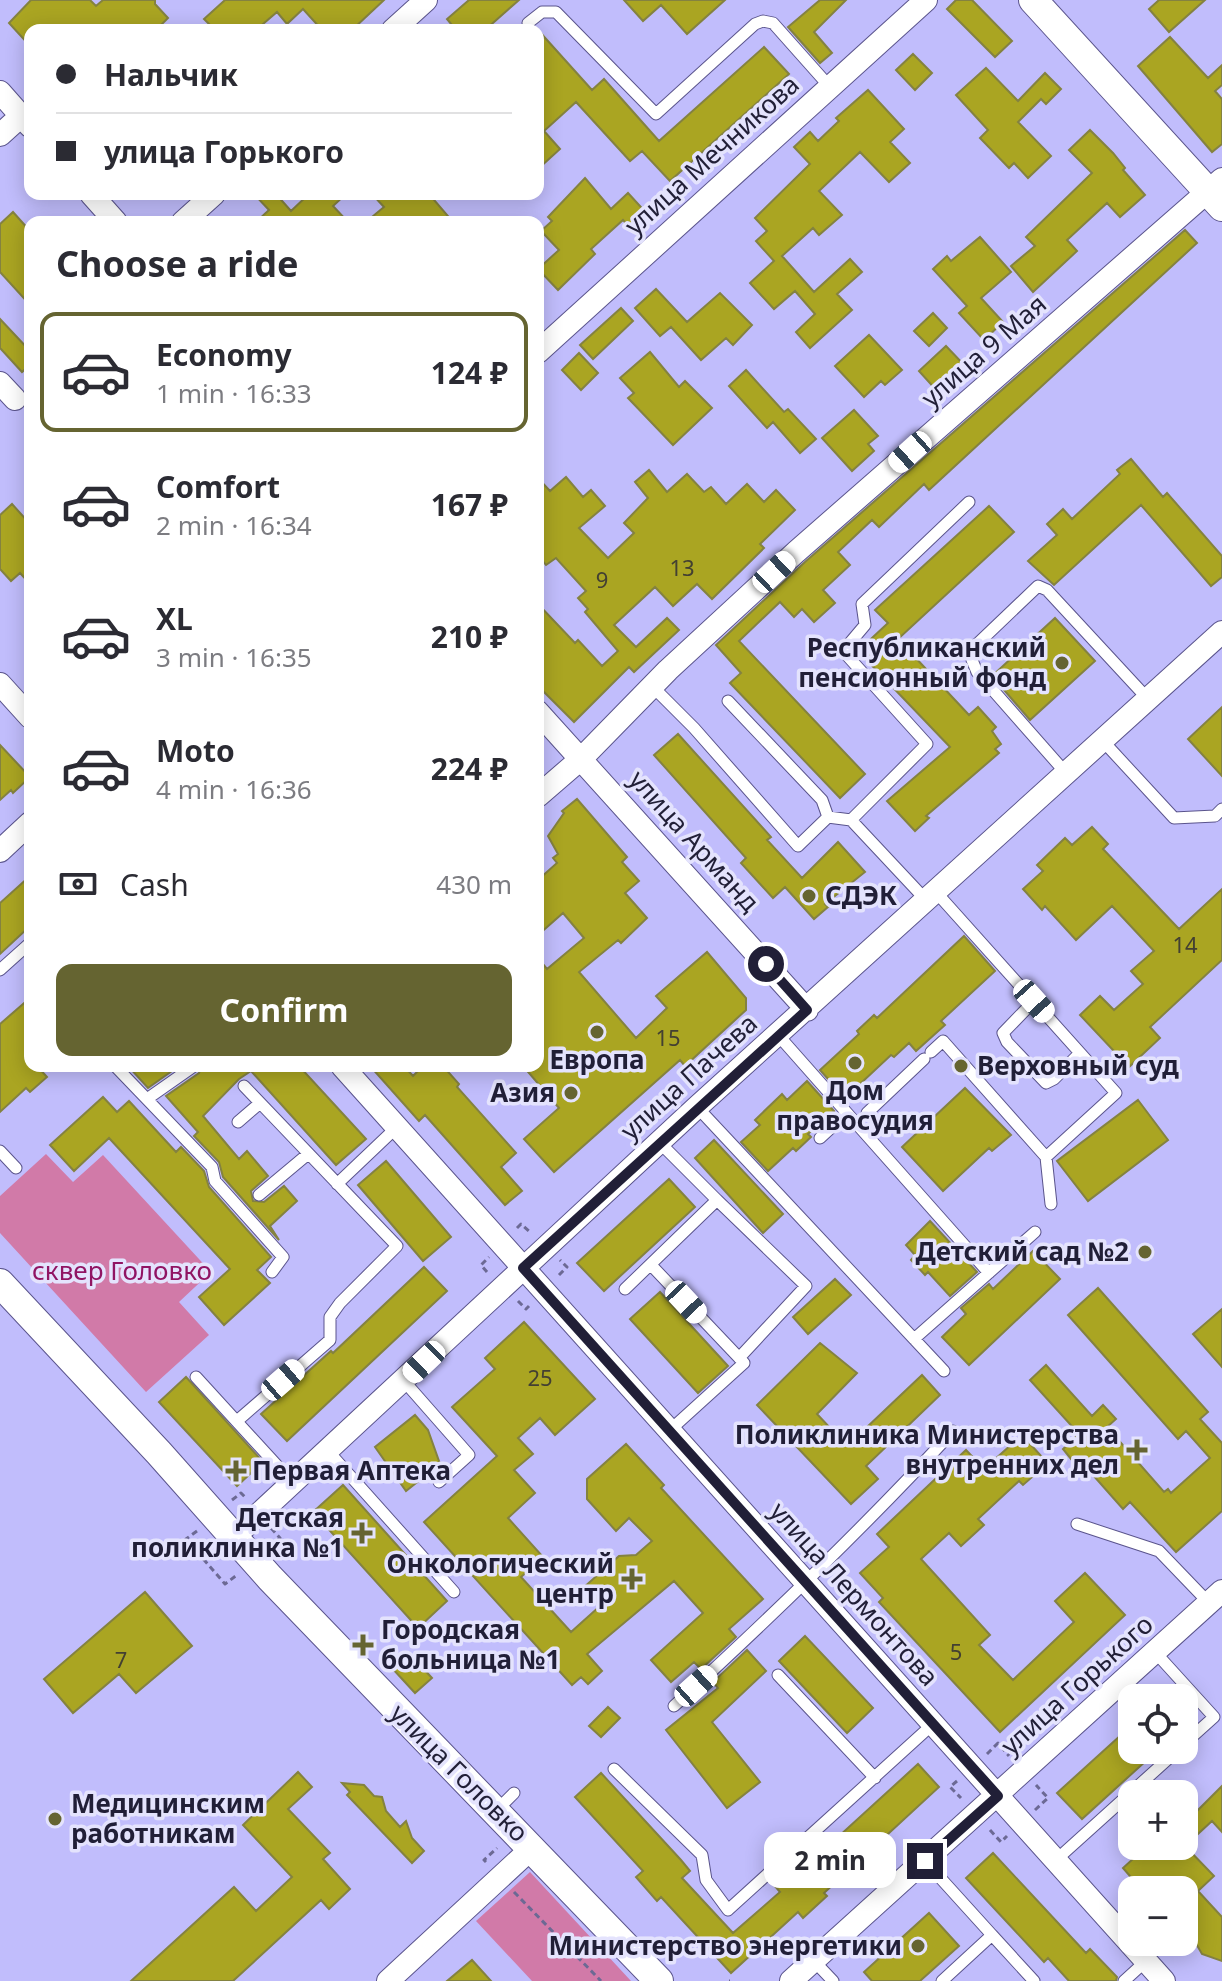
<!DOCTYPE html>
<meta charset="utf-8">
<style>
:root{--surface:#fff;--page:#f7f7f7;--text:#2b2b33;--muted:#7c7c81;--line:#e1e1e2;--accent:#656431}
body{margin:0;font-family:"Noto Sans",sans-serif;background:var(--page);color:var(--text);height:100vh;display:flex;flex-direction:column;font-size:30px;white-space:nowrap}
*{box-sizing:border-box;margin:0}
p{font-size:26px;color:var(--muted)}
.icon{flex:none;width:44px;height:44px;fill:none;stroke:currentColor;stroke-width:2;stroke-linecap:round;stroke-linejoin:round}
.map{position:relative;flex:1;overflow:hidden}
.details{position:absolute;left:24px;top:216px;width:520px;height:856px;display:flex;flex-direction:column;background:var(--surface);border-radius:16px;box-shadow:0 4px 20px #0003}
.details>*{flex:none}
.top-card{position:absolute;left:24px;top:24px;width:520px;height:176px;border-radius:16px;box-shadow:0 4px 20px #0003;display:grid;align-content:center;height:176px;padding:0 32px;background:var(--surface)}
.controls{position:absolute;left:1118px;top:1684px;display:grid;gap:16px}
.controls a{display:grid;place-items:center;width:80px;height:80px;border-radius:16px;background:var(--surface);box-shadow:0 4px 20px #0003;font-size:40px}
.end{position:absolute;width:36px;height:36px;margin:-18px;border:10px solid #211f37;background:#fff;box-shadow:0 0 0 4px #fff}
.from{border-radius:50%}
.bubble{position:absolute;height:56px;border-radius:16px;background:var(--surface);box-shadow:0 4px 20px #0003;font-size:26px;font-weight:700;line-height:56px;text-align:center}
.car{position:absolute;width:24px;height:48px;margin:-24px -12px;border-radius:10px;box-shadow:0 0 6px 2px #0007;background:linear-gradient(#fff 24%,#345 0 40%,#fff 0 76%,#345 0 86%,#fff 0)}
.top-card b{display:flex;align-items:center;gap:28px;height:76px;font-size:30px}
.top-card b+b{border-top:2px solid var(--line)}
.top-card i{width:20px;height:20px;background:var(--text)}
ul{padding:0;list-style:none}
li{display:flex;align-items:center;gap:24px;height:120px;margin:0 16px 12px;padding:0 16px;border:4px solid transparent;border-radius:16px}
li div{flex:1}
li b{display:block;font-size:30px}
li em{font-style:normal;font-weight:700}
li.selected{border-color:var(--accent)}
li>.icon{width:72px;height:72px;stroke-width:1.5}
h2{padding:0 32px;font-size:36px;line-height:96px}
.pay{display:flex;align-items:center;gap:20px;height:88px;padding:0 32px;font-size:30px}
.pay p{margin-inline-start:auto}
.action{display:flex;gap:16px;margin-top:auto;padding:16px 32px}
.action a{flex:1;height:92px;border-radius:16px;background:var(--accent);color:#fff;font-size:32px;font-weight:700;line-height:92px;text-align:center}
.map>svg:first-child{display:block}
</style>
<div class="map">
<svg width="1222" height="1981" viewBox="0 0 1222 1981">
<rect width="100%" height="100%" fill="#c1bdfc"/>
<path fill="#d17aa8" d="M46,1154L73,1182L103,1155L211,1272L179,1302L209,1335L146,1392L0,1233V1196Z
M530,1872L631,1981H532L476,1921Z"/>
<path fill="#aaa522" stroke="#848240" stroke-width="2" d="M31,0H90L96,6L103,0H155V4L168,18L156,30H30V46L9,23Z
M225,0H384L352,30H322L303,9L287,24L277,12L256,30H215L204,19Z
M469,0H519L485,30H456L447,19Z
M624,0H725L687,34L661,5L643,21Z
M820,0H846L814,32L832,53L820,63L788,27Z
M956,0H972L1012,41L995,57L947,9Z
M1159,0H1205L1169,32L1149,9Z
M538,30L592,90L604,79L659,141L764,47L789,74L670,181L642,151L630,161L576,102L544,131L560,149L538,169Z
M1170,37L1208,78L1222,65V85L1215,91L1222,99V144L1212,152L1138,66Z
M913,54L932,73L915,90L896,70Z
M986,68L1018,101L1045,73L1061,89L1046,104L1041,99L1018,122L1051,156L1028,178L1014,163L1009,168L980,138L988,130L956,95Z
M868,90L904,129L890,142L910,163L889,182L860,152L819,191L842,215L819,235L813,228L782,256L814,292L850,259L862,272L837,294L852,310L810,348L796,332L815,314L795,291L774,309L750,283L774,261L756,241L767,231L755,218L810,164L794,147L810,132L818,141L839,121L836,118Z
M1090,130L1113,153L1125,168L1123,170L1145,195L1120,217L1107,203L1067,240L1077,251L1033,292L1011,266L1035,246L1026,237L1092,173L1069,150Z
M585,178L611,209L628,193L650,217L634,232L623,220L591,249L595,254L558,290L538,269L559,250L541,231L552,221L548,217Z
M254,194H276L291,211L309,194H346L333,206L348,222H256L269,210Z
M372,194H429L453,222H366L384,207Z
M13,212L30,231V305L0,272V224Z
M1185,230L1197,243L929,490L924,484L879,527L872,520L838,552L850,565L823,590L835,603L814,622L802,609L794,617L780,602L739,641L865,774L840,798L730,683L741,673L716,645L805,562Z
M980,237L1011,272L981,298L1003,322L984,340L959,313L967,306L933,269L947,256L951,261Z
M656,289L687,322L720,293L752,325L733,345L726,338L701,360L671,327L660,336L635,308Z
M621,308L633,321L593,359L580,345Z
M933,313L947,328L929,346L914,331Z
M0,319L30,351V365L22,372L0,348Z
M869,335L902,370L885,385L881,381L864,397L835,366Z
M946,346L966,367L938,392L919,371Z
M650,352L679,387L685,381L712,408L673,445L628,398L634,393L620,378Z
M579,353L598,373L581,390L562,370Z
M746,370L784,412L788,409L816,439L800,453L773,422L767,428L729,386Z
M854,410L878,436L868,444L874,451L852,471L822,438Z
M1131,459L1163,497L1167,493L1222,556V577L1211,586L1141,505L1054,585L1028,561L1057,535L1047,524L1063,509L1072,519L1120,474L1117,470Z
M649,470L667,492L687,474L704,492L711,487L726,504L747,484L764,502L776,490L795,510L760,544L764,548L712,599L697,584L673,606L655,587L614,625L636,647L667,618L679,630L634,672L629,667L574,722L538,686V604L575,643L578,640L602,666L618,651L585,612L588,609L578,598L586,591L556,558L546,565L538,555V478L550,491L566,477L583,497L591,490L605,506L579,528L608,558L634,533L624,523L648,498L635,482Z
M12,504L30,524V584L20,573L11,581L0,569V515Z
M989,506L1014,532L898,639L969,715L978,707L996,727L992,731L1001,744L995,749L999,753L926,816L929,818L915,831L887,801L950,747L858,651L888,623L875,610Z
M1055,618L1095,661L1030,720L992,676Z
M1222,707V776L1188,739Z
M678,734L771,837L767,840L802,878L838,842L865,872L825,904L828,907L814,919L785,887L773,898L741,863L746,858L654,755Z
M0,745L30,777L13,793L11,790L0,800Z
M577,799L627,857L622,862L639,881L625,893L647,918L621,943L618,940L579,972L636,1038L667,1008L656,996L707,952L746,998V1010L685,1066L680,1060L554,1172L524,1139L559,1108L523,1066H538V958L547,969L584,938L563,913L538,935V880L557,863L553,858L558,854L548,836L564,813L562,811Z
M1092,827L1108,844L1103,849L1179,929L1222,889V960L1150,1027L1160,1038L1129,1067L1080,1015L1100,996L1114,1010L1143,984L1131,971L1154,951L1112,906L1076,940L1045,906L1042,910L1023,889L1043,871L1037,865L1065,838L1072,845Z
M30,876V926L0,954V903Z
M964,936L995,971L941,1021L945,1025L916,1051L909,1043L894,1057L891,1055L845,1098L820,1070L859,1034L857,1031L874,1015L877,1018Z
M30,998V1066H37L47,1077L30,1092L26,1088L0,1112V1024Z
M128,1066H179L148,1088Z
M202,1066H299L366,1139L336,1165L251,1071L239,1079L203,1116L239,1159L247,1151L268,1176L251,1191L253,1201L264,1202L284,1186L297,1201L270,1226L279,1240L223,1177L219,1162L194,1136L198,1132L166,1096L199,1073Z
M370,1066H404L413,1076L423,1066H443L459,1084L457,1087L516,1153L501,1167L522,1191L505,1205L425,1115L419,1121Z
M807,1081L834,1111L808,1134L811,1137L796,1151L793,1148L768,1171L741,1142L760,1125L755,1120L782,1094L787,1100Z
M965,1088L1011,1135L992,1151L989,1148L943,1191L902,1147Z
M103,1097L117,1112L129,1101L176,1152L181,1147L204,1171L209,1187L271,1257L257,1270L270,1283L224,1325L199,1297L230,1269L109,1138L74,1171L50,1145Z
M1138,1100L1168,1140L1088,1201L1057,1161Z
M714,1140L783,1214L763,1233L695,1158Z
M386,1161L451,1237L423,1261L358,1185Z
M669,1179L695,1207L604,1291L577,1263Z
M930,1221L977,1272L950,1296L928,1272L925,1275L911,1260L915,1255L906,1245Z
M1033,1251L1060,1279L969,1365L942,1337L966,1314L961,1308L989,1284L993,1289Z
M424,1267L447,1291L287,1441L261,1414L331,1351L333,1353Z
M835,1279L851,1295L808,1334L793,1317Z
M1098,1288L1208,1412L1200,1419L1222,1443V1511L1176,1552L1130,1502L1123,1509L1085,1466L1080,1470L1063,1449L1079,1434L1030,1380L1046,1365L1092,1416L1103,1405L1116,1419L1107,1427L1164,1492L1168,1489L1171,1493L1210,1458L1186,1431L1178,1439L1068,1315Z
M660,1292L728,1366L698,1393L630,1319Z
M1222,1309V1367L1193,1334Z
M524,1322L595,1399L555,1435L540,1418L518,1438L533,1454L514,1470L535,1493L508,1518L543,1557L521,1577L571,1632L600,1606L583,1588L619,1556L636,1555L652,1541L629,1518L616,1531L587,1499V1479L626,1444L664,1485L661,1488L763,1599L729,1629L736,1637L701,1669L694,1662L671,1682L651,1660L703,1613L674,1581L587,1654L602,1671L588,1684L581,1677L572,1685L424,1522L497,1456L452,1407L495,1369L485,1358Z
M820,1343L857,1373L817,1414L847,1446L922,1375L940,1395L866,1466L878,1479L851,1504L757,1405Z
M186,1377L263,1462L237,1486L159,1402Z
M415,1415L428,1430L440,1464L406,1491L375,1447Z
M1022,1435L1042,1457L1033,1465L1039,1471L1023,1485L1019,1481L978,1519L984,1525L961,1546L949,1533L921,1559L990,1635L979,1645L1013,1680L1074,1622L1055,1601L1085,1573L1125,1615L1000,1732L879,1602L883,1598L860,1573L889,1547L877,1534L966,1450L984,1469Z
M343,1485L447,1601L418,1628L313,1512Z
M145,1592L192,1646L136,1693L119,1674L73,1713L44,1679Z
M805,1636L873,1708L847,1733L779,1661Z
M747,1650L766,1671L712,1722L760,1782L727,1808L666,1730L718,1688L713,1682Z
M409,1653L432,1678L415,1693L392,1668Z
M608,1707L620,1718L601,1737L589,1726Z
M1132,1725V1750H1158L1082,1819L1057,1793Z
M918,1764L939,1787L824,1893L827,1896L803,1918L798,1912L731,1973L661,1897L657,1901L636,1877L643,1871L575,1797L601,1773L681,1860L690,1871L682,1878L733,1933L780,1892L774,1885L785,1874L797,1864L803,1869Z
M298,1772L312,1787L288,1809L330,1853L323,1859L350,1889L329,1909L321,1900L233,1981H131L234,1887L256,1911L292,1877L243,1825Z
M342,1783L364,1785L374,1796L382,1797L386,1811L400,1827L406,1821L412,1838L424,1851L412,1863L347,1795L350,1792Z
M1222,1786V1832L1212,1821L1185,1846L1214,1876L1198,1891L1222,1917V1961L1202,1954L1194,1940L1184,1949V1890H1142L1123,1868L1147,1846H1184V1824Z
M993,1853L1086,1953L1090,1949L1117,1977L1116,1981H1069L1048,1958L1044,1962L966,1878Z
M929,1913L959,1946L920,1981H872L864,1972Z
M472,1960L491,1981H447Z"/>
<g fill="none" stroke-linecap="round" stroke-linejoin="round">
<defs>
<path id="service" d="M528,23L542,12H556L656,114L755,24L763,21L773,23L829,86
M652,686L694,728L798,846L828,817
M728,701L822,800L828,817L851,820L925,899
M1102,740L1174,818L1215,816L1222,809
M1065,772L977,672L972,660V649L1038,586L1047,590L1147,698
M851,820L927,744L843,651L865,625L862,604L969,502
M935,891L1116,1093L1046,1157L1051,1204
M0,970L30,943
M1034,1001L1003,1033L1007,1042L1046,1083L1054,1079L1080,1053
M778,1035L847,1113L820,1138
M931,1052L943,1041L1046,1157
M115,1066L212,1167L215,1181L283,1257L272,1272
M147,1099L194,1066
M697,1107L944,1371
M847,1113L989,1273
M867,1113L924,1059
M238,1122L260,1103
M0,1151L16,1168
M337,1184L397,1127
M259,1195L308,1154
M717,1200L806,1286L739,1358
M651,1265L744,1363L669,1431
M625,1289L717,1200L659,1142
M914,1339L1035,1232
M196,1377L293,1483
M404,1381L469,1455L439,1482
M237,1421L330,1340V1317L340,1303L397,1246L244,1086
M328,1451L454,1592
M1077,1524L1159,1551L1209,1603
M1155,1652L1214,1717L1184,1744
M778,1675L875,1778
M674,1706C771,1617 864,1528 953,1431
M614,1769L702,1855L706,1880L728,1910L933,1724
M497,1810L514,1793
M1056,1860L1178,1750
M925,1861L992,1935L942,1981
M992,1935L1034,1981
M814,1961L833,1981
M1124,1981L1146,1961"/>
<path id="minor" d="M393,30L426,0
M0,92L30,126
M0,135L21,116
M91,194L116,222
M183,222L214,194
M538,352L926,0
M0,383L15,399
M0,684L30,717
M538,712L807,1010
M538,796L582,758L668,670L796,552L1222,179
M0,851L30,823
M342,1066L1164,1981
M234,1537L697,1107L1222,632
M388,1981L533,1847
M791,1981L1222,1591"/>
<path id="tertiary" d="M1033,0L1222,207
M0,1283L159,1453L270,1578L659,1981"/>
</defs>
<use href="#service" stroke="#5a548c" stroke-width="13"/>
<use href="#minor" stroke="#5a548c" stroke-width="24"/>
<use href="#tertiary" stroke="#5a548c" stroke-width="30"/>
<path stroke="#6c6994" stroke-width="3" stroke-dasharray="6 4" stroke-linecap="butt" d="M517,1228L521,1224L531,1233
M487,1272L481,1265L489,1257
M559,1275L567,1267L560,1260
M518,1301L526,1309L529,1306
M232,1500L241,1493L247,1499
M271,1528L280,1538L272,1545
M197,1531L186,1539L225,1584L237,1575
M987,1754L998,1743L1009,1756
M957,1781L950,1787L961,1798
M1035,1810L1048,1798L1036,1785
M990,1830L1001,1842L1007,1836
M486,1862L484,1860L497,1848
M514,1892L601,1981
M729,1981H730"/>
<use href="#service" stroke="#fff" stroke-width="11"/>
<use href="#minor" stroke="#fff" stroke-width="22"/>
<use href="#tertiary" stroke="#fff" stroke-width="28"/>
</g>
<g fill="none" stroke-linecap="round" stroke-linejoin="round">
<path stroke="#211f37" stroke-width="10" d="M766,964L807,1010L523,1268L998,1796L925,1861"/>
</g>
<g fill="#656431" stroke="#e4e3fd" stroke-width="3">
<circle cx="1062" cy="663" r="8"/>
<circle cx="809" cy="896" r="8"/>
<circle cx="597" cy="1032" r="8"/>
<circle cx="855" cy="1063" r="8"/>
<circle cx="961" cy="1066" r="8"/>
<circle cx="571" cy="1093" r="8"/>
<circle cx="1145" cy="1252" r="8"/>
<path d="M1133 1438h8v8h8v8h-8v8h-8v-8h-8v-8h8z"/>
<path d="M232 1459h8v8h8v8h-8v8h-8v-8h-8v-8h8z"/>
<path d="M358 1521h8v8h8v8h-8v8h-8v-8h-8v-8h8z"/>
<path d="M628 1567h8v8h8v8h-8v8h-8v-8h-8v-8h8z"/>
<path d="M359 1633h8v8h8v8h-8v8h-8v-8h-8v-8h8z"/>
<circle cx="55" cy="1819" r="8"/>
<circle cx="918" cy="1946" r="8"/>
</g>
<g text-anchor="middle" stroke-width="7" stroke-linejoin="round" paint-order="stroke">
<g font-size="22" fill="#434032">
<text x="682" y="576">13</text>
<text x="602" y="588">9</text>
<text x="1185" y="953">14</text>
<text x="668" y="1046">15</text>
<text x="540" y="1386">25</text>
<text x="956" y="1660">5</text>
<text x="121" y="1668">7</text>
</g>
<g font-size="26" fill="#211f37" stroke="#e4e3fd">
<text transform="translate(712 155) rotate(-42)" y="9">улица Мечникова</text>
<text transform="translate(984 351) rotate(-41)" y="9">улица 9 Мая</text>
<text transform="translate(694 841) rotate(48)" y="9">улица Арманд</text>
<text transform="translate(689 1077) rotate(-42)" y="9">улица Пачева</text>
<text transform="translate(854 1594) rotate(48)" y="9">улица Лермонтова</text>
<text transform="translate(1077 1685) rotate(-42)" y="9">улица Горького</text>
<text transform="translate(459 1773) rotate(45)" y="9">улица Головко</text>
</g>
<g font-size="26" font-weight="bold" fill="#211f37" stroke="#e4e3fd" text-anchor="end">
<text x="1046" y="657">Республиканский<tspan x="1046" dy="30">пенсионный фонд</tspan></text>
<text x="825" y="905" text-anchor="start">СДЭК</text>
<text x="597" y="1069" text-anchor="middle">Европа</text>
<text x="977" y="1075" text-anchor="start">Верховный суд</text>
<text x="855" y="1100" text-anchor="middle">Дом<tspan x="855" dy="30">правосудия</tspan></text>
<text x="555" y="1102">Азия</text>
<text x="1129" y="1261">Детский сад №2</text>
<text x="1119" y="1444">Поликлиника Министерства<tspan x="1119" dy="30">внутренних дел</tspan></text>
<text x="252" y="1480" text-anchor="start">Первая Аптека</text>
<text x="344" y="1527">Детская<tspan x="344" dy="30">поликлинка №1</tspan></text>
<text x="614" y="1573">Онкологический<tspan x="614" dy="30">центр</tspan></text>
<text x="381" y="1639" text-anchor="start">Городская<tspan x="381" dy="30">больница №1</tspan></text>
<text x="71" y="1813" text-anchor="start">Медицинским<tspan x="71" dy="30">работникам</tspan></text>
<text x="902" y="1955">Министерство энергетики</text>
</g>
<g font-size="26" fill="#901464" stroke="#e4e3fd">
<text x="122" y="1280">сквер Головко</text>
</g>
</g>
</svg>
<div class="controls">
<a><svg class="icon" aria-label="locate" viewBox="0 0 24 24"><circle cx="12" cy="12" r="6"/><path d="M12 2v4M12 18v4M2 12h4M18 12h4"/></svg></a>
<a>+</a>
<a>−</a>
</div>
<i class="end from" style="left:766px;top:964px"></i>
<i class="end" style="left:925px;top:1861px"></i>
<div class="bubble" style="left:764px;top:1832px;width:132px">2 min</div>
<i class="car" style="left:910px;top:452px;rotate:228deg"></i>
<i class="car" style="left:774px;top:572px;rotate:47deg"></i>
<i class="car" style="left:1034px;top:1001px;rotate:138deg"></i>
<i class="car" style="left:686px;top:1302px;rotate:137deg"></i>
<i class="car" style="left:424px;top:1362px;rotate:226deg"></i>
<i class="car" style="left:283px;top:1380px;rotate:49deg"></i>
<i class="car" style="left:696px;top:1686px;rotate:48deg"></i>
<div class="top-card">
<b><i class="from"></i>Нальчик</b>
<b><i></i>улица Горького</b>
</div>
<section class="details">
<h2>Choose a ride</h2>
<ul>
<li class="selected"><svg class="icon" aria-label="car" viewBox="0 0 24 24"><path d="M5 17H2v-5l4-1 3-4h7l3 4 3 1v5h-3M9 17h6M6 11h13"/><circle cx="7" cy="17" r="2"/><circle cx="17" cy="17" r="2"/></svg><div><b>Economy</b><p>1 min · 16:33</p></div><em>124 ₽</em></li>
<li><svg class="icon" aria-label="car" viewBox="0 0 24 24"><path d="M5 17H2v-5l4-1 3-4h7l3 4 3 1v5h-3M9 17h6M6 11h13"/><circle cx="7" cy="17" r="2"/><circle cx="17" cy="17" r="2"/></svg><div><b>Comfort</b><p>2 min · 16:34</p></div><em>167 ₽</em></li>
<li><svg class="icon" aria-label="car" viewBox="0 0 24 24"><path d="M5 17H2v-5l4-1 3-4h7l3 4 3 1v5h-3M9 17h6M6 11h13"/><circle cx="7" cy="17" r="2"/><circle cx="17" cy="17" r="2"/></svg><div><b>XL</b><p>3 min · 16:35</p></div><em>210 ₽</em></li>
<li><svg class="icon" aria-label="car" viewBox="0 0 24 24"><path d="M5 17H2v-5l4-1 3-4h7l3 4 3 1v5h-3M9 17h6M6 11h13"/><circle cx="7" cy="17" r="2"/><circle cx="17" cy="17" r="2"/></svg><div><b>Moto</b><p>4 min · 16:36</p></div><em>224 ₽</em></li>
</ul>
<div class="pay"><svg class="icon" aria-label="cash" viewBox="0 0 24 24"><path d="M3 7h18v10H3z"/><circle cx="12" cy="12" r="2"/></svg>Cash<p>430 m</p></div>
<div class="action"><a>Confirm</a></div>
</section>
</div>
